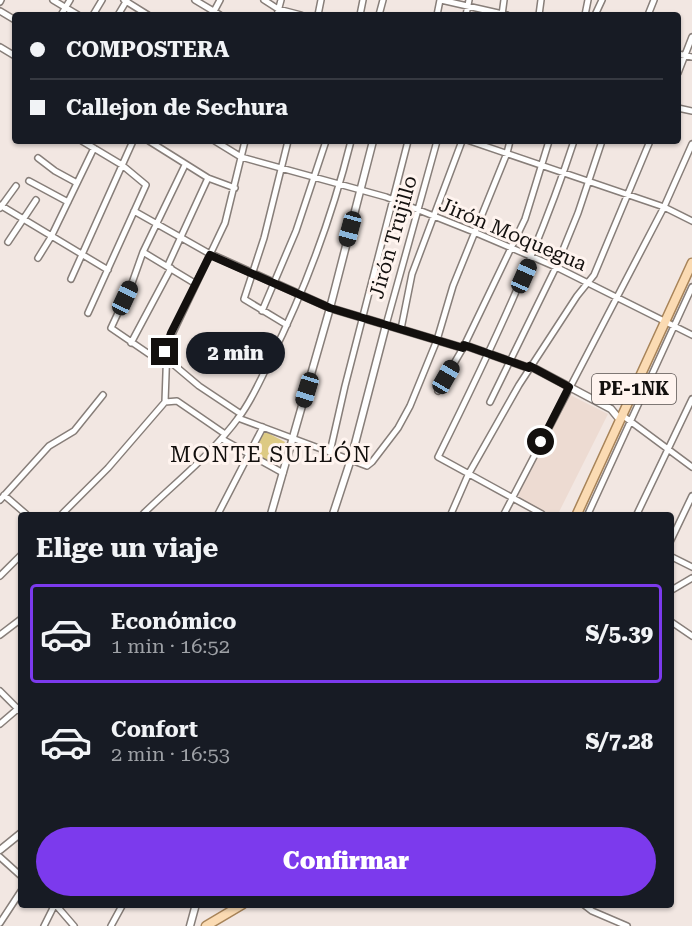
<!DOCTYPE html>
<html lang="es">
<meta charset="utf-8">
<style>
:root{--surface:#171b24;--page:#242831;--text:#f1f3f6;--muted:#9ea1a6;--line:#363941;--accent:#7c3aed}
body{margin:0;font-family:"Roboto Serif",serif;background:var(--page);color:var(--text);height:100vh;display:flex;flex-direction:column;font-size:22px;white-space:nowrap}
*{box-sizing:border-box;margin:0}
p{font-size:20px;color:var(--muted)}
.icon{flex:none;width:33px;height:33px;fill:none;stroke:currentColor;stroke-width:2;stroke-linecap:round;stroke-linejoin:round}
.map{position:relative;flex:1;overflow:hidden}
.details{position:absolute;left:18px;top:512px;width:656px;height:396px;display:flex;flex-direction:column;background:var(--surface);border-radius:6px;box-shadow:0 2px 4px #0004}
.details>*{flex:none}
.hud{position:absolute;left:12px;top:12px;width:669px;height:132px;border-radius:6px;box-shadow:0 2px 4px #0004;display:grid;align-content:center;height:132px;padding:0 18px;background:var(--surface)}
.end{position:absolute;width:27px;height:27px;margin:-14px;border:8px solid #13100e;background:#fff;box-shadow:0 0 0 3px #fff}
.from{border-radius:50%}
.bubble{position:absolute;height:42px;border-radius:21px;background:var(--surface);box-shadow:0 2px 4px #0004;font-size:20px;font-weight:800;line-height:42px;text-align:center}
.car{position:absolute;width:18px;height:36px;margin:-18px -9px;border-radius:8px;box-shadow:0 0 4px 2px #0007;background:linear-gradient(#222 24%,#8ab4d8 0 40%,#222 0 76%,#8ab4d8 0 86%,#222 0)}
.hud b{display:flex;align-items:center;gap:21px;height:57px;font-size:22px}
.hud b+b{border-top:2px solid var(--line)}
.hud i{width:15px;height:15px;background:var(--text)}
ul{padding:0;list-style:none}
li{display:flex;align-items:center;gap:18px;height:99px;margin:0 12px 9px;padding:0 6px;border:3px solid transparent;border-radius:6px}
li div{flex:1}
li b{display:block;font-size:22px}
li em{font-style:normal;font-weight:800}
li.selected{border-color:var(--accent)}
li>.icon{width:54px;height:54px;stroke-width:1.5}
h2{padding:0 18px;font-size:27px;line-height:72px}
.cta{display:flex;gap:12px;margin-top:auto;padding:12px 18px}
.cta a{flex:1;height:69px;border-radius:36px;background:var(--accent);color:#fff;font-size:24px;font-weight:800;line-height:69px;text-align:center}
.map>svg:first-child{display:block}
</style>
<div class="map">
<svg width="692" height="926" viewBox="0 0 692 926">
<rect width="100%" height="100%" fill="#f2e7e2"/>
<path fill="#eddbd2" d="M568,394L608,414L558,514H551L517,498Z"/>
<path fill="#ddca84" d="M266,432L285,442L275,466L253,454L263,434Z"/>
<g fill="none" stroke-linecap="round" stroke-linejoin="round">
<defs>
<path id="minor" d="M53,0L78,15
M124,0L148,15
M195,0L220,15
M264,0L278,9L301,15
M441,0L507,15
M0,2L1,0
M0,11L15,20
M61,15L70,0
M93,15L102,0
M118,15L127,0
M212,15L220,0
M277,15L281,0
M318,15L321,0
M360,15L363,0
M379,15L383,0
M437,15L440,0
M466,15L469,0
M502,15L504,0
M539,15L541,0
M585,15L588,0
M595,15L602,0
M648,15L654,0
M0,47L15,56
M678,54L692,57
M678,73L692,37
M678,108L692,111
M82,141L122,165L146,185L88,313
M149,141L208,178L235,188
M215,141L241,157L386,197L474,232L556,267L692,335
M470,141L664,207L692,221
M38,158L55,171L77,183
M185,165L143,252L132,283L111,328L149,354L167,359L199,386L241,414
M29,181L68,202
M0,205L108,270
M0,208L16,186
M134,211L210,254
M8,242L36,200
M143,252L196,284
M38,258L51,237L94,148
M168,265L208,178
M71,279L133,141
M262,311L296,231L326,141
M287,325L244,299L264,238L288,141
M386,325L437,141
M401,329L412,274L462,141
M131,343L171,268
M438,391L463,348L525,219L549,141
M165,402L177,401L225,434
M490,402L556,267L578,213L602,141
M622,415L692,467
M238,418L367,466L372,462L398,428L410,406L437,340L453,286L507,153L510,141
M222,439L283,473
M330,452L345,386L408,141
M4,495L26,514
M0,500L49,446L74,431L103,395
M62,514L108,468L165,402L167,345L225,223L245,141
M143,514C176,482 212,454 239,417C252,400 261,379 270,360C305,290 332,217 351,141
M218,514L263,427
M451,514L468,475L519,385L577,296L594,275L650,141
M504,514L664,207L692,144
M542,514L438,457C489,354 538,251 574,141
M588,514L692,287
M637,514L692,399
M670,542L692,496
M670,556L692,567
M0,576L21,555
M670,591L692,578
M670,621L692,636
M0,635L21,619
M0,691L21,712
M0,724L21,706
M0,857L21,876
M55,904L74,926
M583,904L592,911L627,926
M0,923L21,891
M44,926L55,904
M111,926L123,904"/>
<path id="tertiary" d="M210,254L330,308L463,348
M464,345L529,368
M530,366L611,409L620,420
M271,514L330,308L373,141
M333,514L351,459L386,325
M0,850L21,833
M190,926L196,904"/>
<path id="primary" d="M577,514L692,263
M206,926L243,904"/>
</defs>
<use href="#minor" stroke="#877e79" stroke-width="8"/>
<use href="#tertiary" stroke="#877e79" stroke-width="9"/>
<use href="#primary" stroke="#a88459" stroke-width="11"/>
<use href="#minor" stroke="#fff" stroke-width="5"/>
<use href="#tertiary" stroke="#fff" stroke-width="6"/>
<use href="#primary" stroke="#fbdbb3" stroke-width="8"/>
</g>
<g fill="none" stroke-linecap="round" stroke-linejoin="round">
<path stroke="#13100e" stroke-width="8" d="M165,352L171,333L210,255L330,308L463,348L464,345L529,368L530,366L569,387L541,442"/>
</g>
<g text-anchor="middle" stroke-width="6" stroke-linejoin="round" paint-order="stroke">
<rect fill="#fff4ef" stroke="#5a5452" stroke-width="1.5" x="592" y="374" width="84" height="30" rx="4.5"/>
<g font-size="18" font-weight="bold" fill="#13100e">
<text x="634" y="395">PE-1NK</text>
</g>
<g font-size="20" fill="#13100e" stroke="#fff4ef">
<text transform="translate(513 234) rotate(23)" y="7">Jirón Moquegua</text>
<text transform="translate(393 237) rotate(-74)" y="7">Jirón Trujillo</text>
</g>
<g font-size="22" letter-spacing="1.5" fill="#13100e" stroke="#fff4ef">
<text x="271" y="462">MONTE SULLÓN</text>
</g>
</g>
</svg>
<i class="end from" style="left:541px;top:442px"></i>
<i class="end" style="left:165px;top:352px"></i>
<div class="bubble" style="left:186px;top:332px;width:99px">2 min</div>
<i class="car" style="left:350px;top:229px;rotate:195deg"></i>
<i class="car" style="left:524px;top:276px;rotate:24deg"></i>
<i class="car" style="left:125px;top:298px;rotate:25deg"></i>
<i class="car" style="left:446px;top:377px;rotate:30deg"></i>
<i class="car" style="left:307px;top:390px;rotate:197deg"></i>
<div class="hud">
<b><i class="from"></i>COMPOSTERA</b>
<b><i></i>Callejon de Sechura</b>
</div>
<section class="details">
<h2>Elige un viaje</h2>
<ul>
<li class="selected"><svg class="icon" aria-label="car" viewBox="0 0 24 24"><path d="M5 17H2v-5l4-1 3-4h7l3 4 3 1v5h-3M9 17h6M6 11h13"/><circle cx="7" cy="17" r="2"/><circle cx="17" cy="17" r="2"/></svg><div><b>Económico</b><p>1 min · 16:52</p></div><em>S/5.39</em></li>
<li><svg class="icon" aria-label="car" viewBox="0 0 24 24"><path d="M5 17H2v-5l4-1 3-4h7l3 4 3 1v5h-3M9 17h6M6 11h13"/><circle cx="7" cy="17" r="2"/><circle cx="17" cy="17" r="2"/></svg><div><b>Confort</b><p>2 min · 16:53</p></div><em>S/7.28</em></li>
</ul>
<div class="cta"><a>Confirmar</a></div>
</section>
</div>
